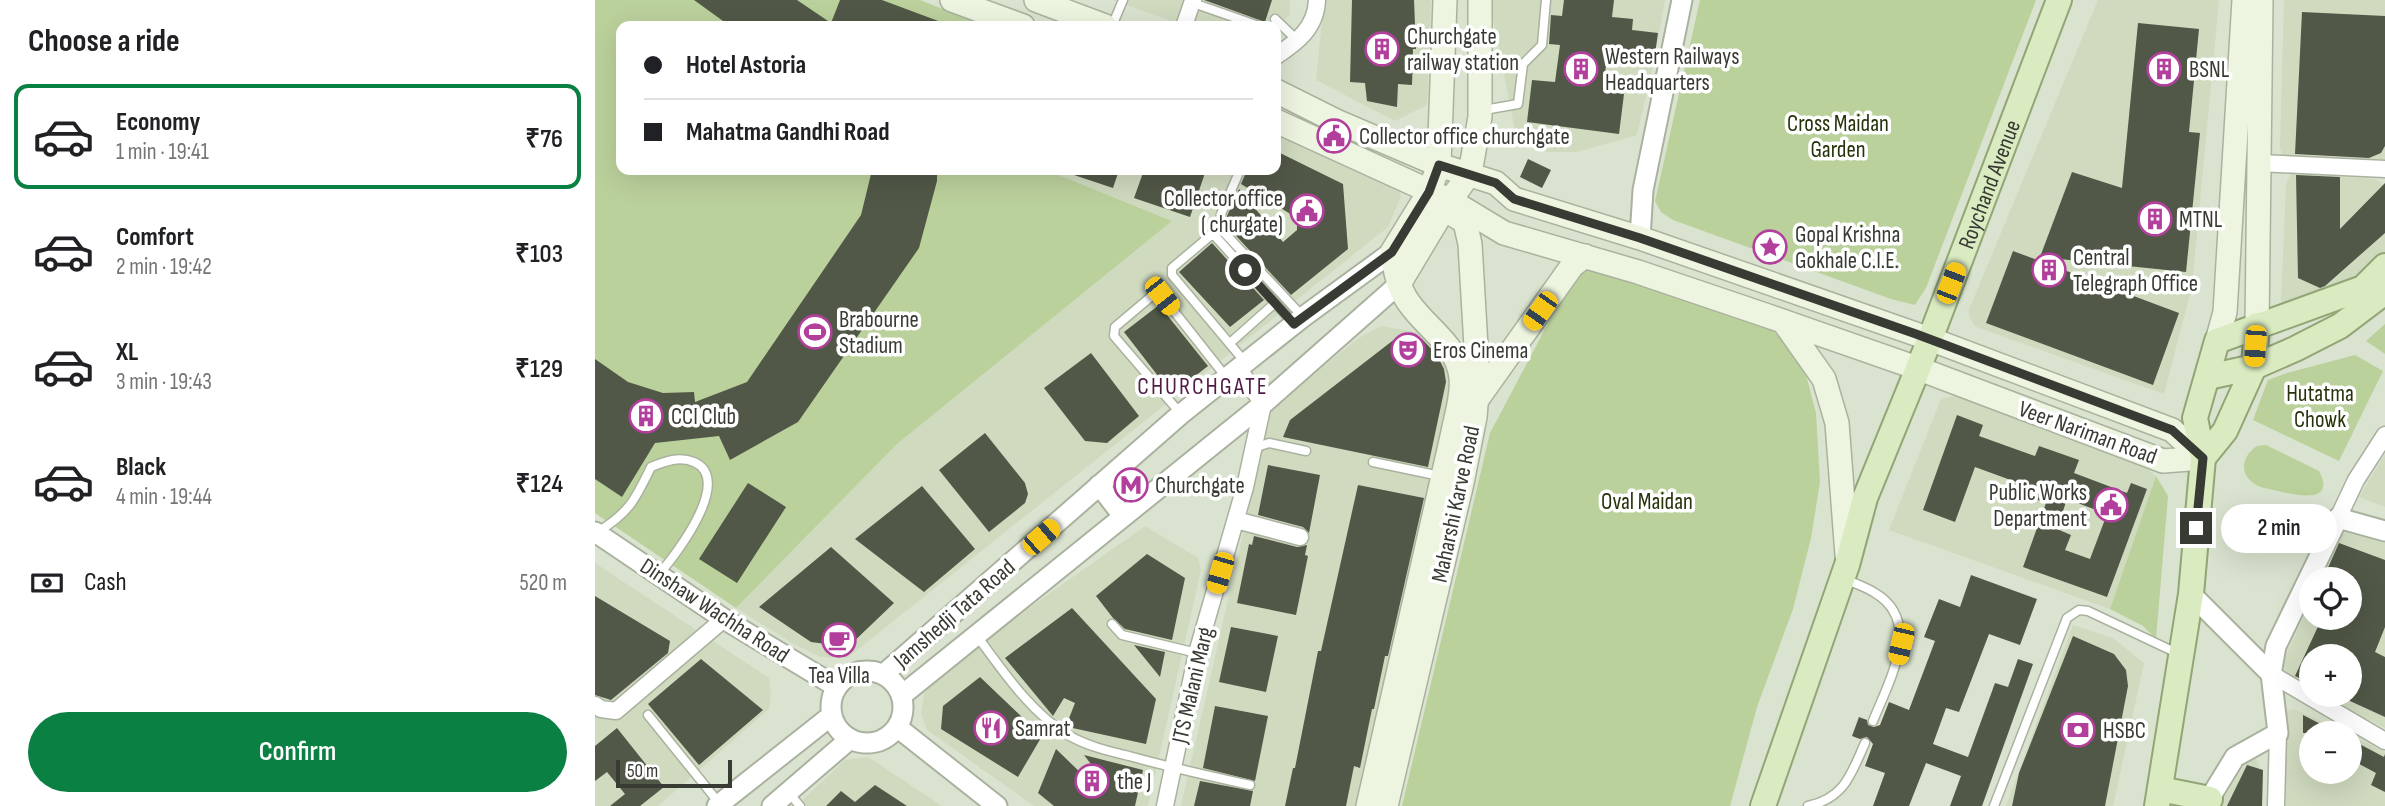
<!DOCTYPE html>
<meta charset="utf-8">
<style>
:root{--surface:#fff;--page:#f2f2f2;--text:#202124;--muted:#757577;--line:#e0e0e0;--accent:#0b8043}
body{margin:0;font-family:"Sofia Sans Condensed",sans-serif;background:var(--page);color:var(--text);height:100vh;display:flex;flex-direction:column;font-size:26px;white-space:nowrap}
*{box-sizing:border-box;margin:0}
p{font-size:23px;color:var(--muted)}
.icon{flex:none;width:38px;height:38px;fill:none;stroke:currentColor;stroke-width:2;stroke-linecap:round;stroke-linejoin:round}
.map{position:relative;flex:1;overflow:hidden}
.details{display:flex;flex-direction:column;background:var(--surface);width:595px}
.details>*{flex:none}
.hud{position:absolute;left:21px;top:21px;width:665px;height:154px;border-radius:14px;box-shadow:0 7px 28px #0002;display:grid;align-content:center;height:154px;padding:0 28px;background:var(--surface)}
.fabs{position:absolute;left:1704px;top:567px;display:grid;gap:14px}
.fabs a{display:grid;place-items:center;width:63px;height:63px;border-radius:50%;background:var(--surface);box-shadow:0 7px 28px #0002;font-size:35px}
.scale{position:absolute;left:21px;bottom:18px;width:116px;box-sizing:border-box;padding-left:7px;border:4px solid #383b33;border-top:0;font-size:19px;line-height:24px;white-space:nowrap;color:#383b33;-webkit-text-stroke:5px #fff;paint-order:stroke}
.end{position:absolute;width:32px;height:32px;margin:-16px;border:9px solid #383b33;background:#fff;box-shadow:0 0 0 4px #fff}
.from{border-radius:50%}
.bubble{position:absolute;height:49px;border-radius:24px;background:var(--surface);box-shadow:0 7px 28px #0002;font-size:23px;font-weight:600;line-height:49px;text-align:center}
.car{position:absolute;width:21px;height:42px;margin:-21px -10px;border-radius:9px;box-shadow:0 0 5px 2px #0007;background:linear-gradient(#f5c518 24%,#345 0 40%,#f5c518 0 76%,#345 0 86%,#f5c518 0)}
.hud b{display:flex;align-items:center;gap:24px;height:66px;font-size:26px}
.hud b+b{border-top:2px solid var(--line)}
.hud i{width:18px;height:18px;background:var(--text)}
ul{padding:0;list-style:none}
li{display:flex;align-items:center;gap:21px;height:105px;margin:0 14px 10px;padding:0 14px;border:4px solid transparent;border-radius:14px}
li div{flex:1}
li b{display:block;font-size:26px}
li em{font-style:normal;font-weight:600}
li.selected{border-color:var(--accent)}
li>.icon{width:63px;height:63px;stroke-width:1.5}
h2{padding:0 28px;font-size:32px;line-height:84px}
.pay{display:flex;align-items:center;gap:18px;height:77px;padding:0 28px;font-size:26px}
.pay p{margin-inline-start:auto}
.cta{display:flex;gap:14px;margin-top:auto;padding:14px 28px}
.cta a{flex:1;height:80px;border-radius:42px;background:var(--accent);color:#fff;font-size:28px;font-weight:600;line-height:80px;text-align:center}
main{display:flex;flex:1;min-height:0}
.map>svg:first-child{display:block}
</style>
<main>
<section class="details">
<h2>Choose a ride</h2>
<ul>
<li class="selected"><svg class="icon" aria-label="car" viewBox="0 0 24 24"><path d="M5 17H2v-5l4-1 3-4h7l3 4 3 1v5h-3M9 17h6M6 11h13"/><circle cx="7" cy="17" r="2"/><circle cx="17" cy="17" r="2"/></svg><div><b>Economy</b><p>1 min · 19:41</p></div><em>₹76</em></li>
<li><svg class="icon" aria-label="car" viewBox="0 0 24 24"><path d="M5 17H2v-5l4-1 3-4h7l3 4 3 1v5h-3M9 17h6M6 11h13"/><circle cx="7" cy="17" r="2"/><circle cx="17" cy="17" r="2"/></svg><div><b>Comfort</b><p>2 min · 19:42</p></div><em>₹103</em></li>
<li><svg class="icon" aria-label="car" viewBox="0 0 24 24"><path d="M5 17H2v-5l4-1 3-4h7l3 4 3 1v5h-3M9 17h6M6 11h13"/><circle cx="7" cy="17" r="2"/><circle cx="17" cy="17" r="2"/></svg><div><b>XL</b><p>3 min · 19:43</p></div><em>₹129</em></li>
<li><svg class="icon" aria-label="car" viewBox="0 0 24 24"><path d="M5 17H2v-5l4-1 3-4h7l3 4 3 1v5h-3M9 17h6M6 11h13"/><circle cx="7" cy="17" r="2"/><circle cx="17" cy="17" r="2"/></svg><div><b>Black</b><p>4 min · 19:44</p></div><em>₹124</em></li>
</ul>
<div class="pay"><svg class="icon" aria-label="cash" viewBox="0 0 24 24"><path d="M3 7h18v10H3z"/><circle cx="12" cy="12" r="2"/></svg>Cash<p>520 m</p></div>
<div class="cta"><a>Confirm</a></div>
</section>
<div class="map">
<svg width="1790" height="806" viewBox="0 0 1790 806">
<rect width="100%" height="100%" fill="#dae3cf"/>
<path fill="#cfdabf" d="M518,0H695V14L681,29V26H590Z
M729,0H836L832,105L800,121L721,80Z
M898,0H1070L1060,56L1042,135L982,152H952L921,136L898,18Z
M1503,0H1624L1597,286L1569,394L1379,326L1373,312Z
M1689,0H1790V158L1786,168L1689,160L1685,148Z
M681,131L802,183L806,196L793,227L252,658L226,657L197,643L141,608L302,444L577,221L451,170H681Z
M1696,173L1780,179L1790,186V252L1768,274L1696,314L1686,301L1691,184Z
M786,326L826,333L852,349L863,378L760,806H586L677,407L764,338Z
M1363,395L1548,464L1561,476L1515,609L1294,530L1346,399Z
M1790,454V507L1764,497Z
M550,526L603,558L606,570L553,806H439L332,730L326,714L331,681Z
M1758,531L1790,543V728L1724,695H1755V656H1717V691L1690,678L1687,664L1717,599V618H1755V579H1726L1747,533Z
M0,563L174,678L176,695L174,709L63,806H0Z
M1478,625L1518,638L1549,663L1518,806H1411Z
M1699,709L1751,733H1717V772H1755V735L1790,752V806H1688L1687,712Z
M273,757L347,806H201L250,760Z
M1660,758L1664,764L1666,806H1624L1653,760Z"/>
<path fill="#bbd19c" d="M0,0H325L388,25L387,26H26V170H451L577,221L302,444L141,608L0,513Z
M1105,0H1441L1331,288L1320,305L1296,299L1078,220L1066,212L1060,201Z
M983,267L1038,273L1163,316L1187,340L1211,375L1221,413L1225,482L1216,538L1198,609L1162,707L1135,806H807L895,433Z
M1790,324V354L1771,341Z
M1760,355L1788,371L1744,461L1658,420L1673,380L1692,373Z
M1671,445L1724,471C1742,505 1700,495 1683,491C1675,489 1663,488 1657,482C1643,471 1649,454 1662,446Z
M1561,476L1573,496L1561,639L1548,626L1515,609Z"/>
<path fill="#515847" fill-rule="evenodd" d="M99,0H202L236,23L245,0H287L354,25L135,26Z
M609,0H677L670,22Z
M757,0H819L821,49H818L817,85L803,84L802,107L772,101L770,83L755,82Z
M969,0H1019L1017,17L1038,19L1037,30L1063,33L1060,54L1034,51L1033,59L1012,57L1008,91L1029,94L1024,134L932,122L937,80L960,82L965,45L954,44L956,15L967,16Z
M1707,12L1790,16V146L1786,153L1774,158L1700,154Z
M1543,23L1604,29L1594,132L1605,133L1591,272L1445,257L1477,172L1527,188Z
M681,151L748,184L753,249L696,295L631,225L632,216L644,189L688,242L702,230V218L646,184L652,170H681Z
M933,159L956,170L947,188L925,177Z
M277,170H342V181L324,248L203,422L135,460L124,436L60,443L27,497L0,479V359L33,382L68,393L99,392L100,402L152,382L266,215Z
M470,170H524L518,188L470,172Z
M549,170H611L595,217L539,198Z
M1701,175L1745,177V229L1790,183V233L1730,286L1725,288L1703,278Z
M617,243L669,300L635,327L584,272Z
M1418,251L1584,313L1558,385L1391,323Z
M564,305L613,366L577,394L529,332Z
M812,334L827,339L842,355L849,369L851,382L833,467L688,437L695,420L805,335Z
M496,353L544,416L512,443L490,441L449,388Z
M1362,415L1388,425L1384,436L1440,456L1444,446L1484,460L1479,473L1532,493L1536,483L1552,489L1512,597L1428,567L1451,503L1418,491L1421,482L1380,467L1360,522L1328,510ZM1472,499L1512,514L1495,559L1470,550L1476,535L1462,529Z
M390,433L430,483L433,494L430,503L394,532L344,470Z
M673,465L725,475L714,533L708,527L663,515Z
M153,483L191,507L142,583L104,559Z
M763,485L829,498L793,656H790L779,709H777L765,768L759,766L751,806H690L698,768H700L723,651H726Z
M327,486L380,549L329,592L260,539Z
M659,536L702,547L712,545L710,555L713,556L701,615L642,603L654,544L657,545Z
M1744,543L1790,560V627L1780,652L1790,657V717L1755,701V656H1717V684L1700,676L1727,618H1755V579H1728Z
M236,547L299,603L253,647L216,642L164,607Z
M552,554L590,578L577,640L530,629L518,618L501,596Z
M1376,575L1442,599L1425,645L1394,634L1364,712L1351,708L1338,744L1373,757L1400,683L1413,687L1423,659L1438,664L1387,806H1355L1366,776L1331,763L1314,806H1278L1290,773L1270,766L1278,744L1272,737L1265,739L1257,736L1264,717L1272,720L1273,725L1279,727L1285,725L1294,702L1314,710L1340,641L1329,637L1344,599L1365,607Z
M0,596L75,641L73,653L16,700L0,695Z
M477,608L561,699L551,744L473,727L471,726L480,703L469,698L458,716L410,658Z
M636,627L683,636L671,692L624,682Z
M1478,636L1519,654L1531,670L1533,686L1510,806H1417L1424,773Z
M539,645L570,652L565,677Z
M106,659L168,710L104,765L53,704Z
M385,677L447,736L423,777L346,729L348,706Z
M620,706L673,716L660,781L608,768Z
M1708,715L1743,733H1708Z
M22,728L69,787L45,806H15L30,794L12,772L0,781V746Z
M1755,739L1789,757L1790,754V792L1776,785L1781,773L1755,759Z
M461,749L490,777L499,768L489,755L548,770L540,806H459L443,793Z
M1652,765L1668,770L1667,806H1632Z
M605,781L658,791L655,806H599Z
M280,785L312,806H231L246,791L260,802Z"/>
<g fill="none" stroke-linecap="round" stroke-linejoin="round">
<defs>
<path id="service" d="M601,4L664,26
M680,19L703,41
M517,26L528,0
M585,26L594,0
M593,26L602,0
M889,110L923,104L928,64L947,45L951,0
M645,170L626,214L624,227L708,317
M635,343L680,303
M650,362L577,275V268L615,236H620L699,324
M586,414L519,336L520,327L558,295L567,296L631,377
M659,448L674,443L711,451
M778,462L845,476
M4,531C35,512 41,498 56,467C71,461 84,456 99,462C139,479 81,555 64,574
M1251,579C1260,584 1271,587 1280,593C1329,622 1293,683 1278,721
M517,624L527,635L602,653
M382,636C408,671 435,712 473,735C492,746 513,751 534,756C574,767 614,776 655,785
M53,715L124,803
M193,792L205,806
M1213,806C1250,798 1256,774 1270,743
M1399,806L1472,618L1484,610L1493,611L1584,654"/>
<path id="minor" d="M681,56C702,42 721,28 722,0
M1664,163L1790,169
M1743,518L1761,480L1790,435
M641,520L705,537
M1676,674L1790,741
M0,705L6,709L21,711L129,619
M570,806L602,653L650,487L668,404L643,368
M1681,806L1683,733"/>
<path id="tertiary" d="M1045,238L1048,190L1087,0
M504,485L528,516
M0,532L129,619L242,687
M1596,594L1676,674
M236 707a36 36 0 1 1 72 0a36 36 0 1 1-72 0Z
M289,674L586,414L708,317L797,252
M306,696L668,404L804,284
M302,727L402,806
M122,806L237,715
M177,806L255,739
M1610,806L1640,757L1683,733L1676,674L1681,646L1743,518L1790,531"/>
<path id="secondary" d="M357,0L428,26
M441,0L510,26
M681,91L741,121L844,165L901,183L919,199L1045,238L1335,339L1577,430L1608,458
M681,121L856,201L909,233L1043,272L1173,316L1322,368L1568,461L1608,458
M804,284L849,209L875,173L885,117V0
M1188,321L1229,379L1242,423L1252,555
M1662,325L1666,0
M1622,341L1630,312L1649,0
M881,401L977,266L990,256
M773,806L858,432C861,416 868,395 866,378C863,345 832,329 814,303C803,288 800,270 797,252L834,192L844,165L850,0
M791,806L867,483L880,417L883,381L875,244L870,222L852,211"/>
<g id="primary">
<path d="M1613,377L1659,367L1700,349L1745,326L1790,292"/>
<path d="M1608,458L1630,431L1659,367L1662,325"/>
<path d="M1565,789L1615,799"/>
<path id="s1" d="M1168,806L1252,565L1270,498L1335,339L1464,0"/>
<path d="M1562,806L1596,594L1608,458L1600,418L1622,341L1768,288L1790,266"/>
</g>
</defs>
<use href="#service" stroke="#aab29f" stroke-width="11"/>
<use href="#minor" stroke="#aab29f" stroke-width="19"/>
<use href="#tertiary" stroke="#aab29f" stroke-width="23"/>
<use href="#secondary" stroke="#aab29f" stroke-width="26"/>
<use href="#primary" stroke="#92a575" stroke-width="28"/>
<use href="#service" stroke="#fff" stroke-width="8"/>
<use href="#minor" stroke="#fff" stroke-width="16"/>
<use href="#tertiary" stroke="#fff" stroke-width="19"/>
<use href="#secondary" stroke="#edf5e0" stroke-width="23"/>
<use href="#primary" stroke="#daebc1" stroke-width="24"/>
</g>
<g fill="none" stroke-linecap="round" stroke-linejoin="round">
<path stroke="#383b33" stroke-width="9" d="M650,270L699,324L797,252L834,192L844,165L901,183L919,199L1045,238L1321,334L1577,430L1608,458L1601,528"/>
</g>
<defs>
<symbol id="building-ring" viewBox="-11 -11 22 22"><circle r="9.5" fill="#fff" stroke="#b13f9b" stroke-width="1.5"/><path d="M-4-6H4V6H1V3H-1V6H-4ZM-2.5-4.3h1.7v1.8h-1.7ZM.8-4.3h1.7v1.8H.8ZM-2.5-1h1.7V.8h-1.7ZM.8-1h1.7V.8H.8Z" fill="#b13f9b"/></symbol>
<symbol id="civic-ring" viewBox="-11 -11 22 22"><circle r="9.5" fill="#fff" stroke="#b13f9b" stroke-width="1.5"/><path d="M-.6-6.5H3V-4.5H.6V-3L4-1V1h2V6H-6V1h2V-1L-.6-3ZM-1.2 2.5V6h2.4V2.5Z" fill="#b13f9b"/></symbol>
<symbol id="sight-ring" viewBox="-11 -11 22 22"><circle r="9.5" fill="#fff" stroke="#b13f9b" stroke-width="1.5"/><path d="M0-6L1.8-2.2L6-1.7L2.9 1.2L3.7 5.4L0 3.3L-3.7 5.4L-2.9 1.2L-6-1.7L-1.8-2.2Z" fill="#b13f9b"/></symbol>
<symbol id="stadium-ring" viewBox="-11 -11 22 22"><circle r="9.5" fill="#fff" stroke="#b13f9b" stroke-width="1.5"/><path d="M0-5a6.5 5 0 1 0 0 10a6.5 5 0 1 0 0-10ZM-3.5-1.8h7v3.6h-7Z" fill="#b13f9b"/></symbol>
<symbol id="theatre-ring" viewBox="-11 -11 22 22"><circle r="9.5" fill="#fff" stroke="#b13f9b" stroke-width="1.5"/><path d="M-5-5.5Q0-4 5-5.5V0Q5 5 0 6Q-5 5-5 0ZM-3.3-2.5H-1v1.5H-3.3ZM1-2.5H3.3v1.5H1ZM-2.8 1Q0 5.5 2.8 1Z" fill="#b13f9b"/></symbol>
<symbol id="metro-ring" viewBox="-11 -11 22 22"><circle r="9.5" fill="#fff" stroke="#b13f9b" stroke-width="1.5"/><path d="M-5.5 5V-5H-3L0 0L3-5H5.5V5H3V-.5L0 4L-3-.5V5Z" fill="#b13f9b"/></symbol>
<symbol id="cafe-ring" viewBox="-11 -11 22 22"><circle r="9.5" fill="#fff" stroke="#b13f9b" stroke-width="1.5"/><path d="M-5.5-4.5H6V0H3Q3 3.5 0 3.5H-2.5Q-5.5 3.5-5.5 0ZM3-3.2v2h1.7v-2ZM-6 4.5H4V6H-6Z" fill="#b13f9b"/></symbol>
<symbol id="restaurant-ring" viewBox="-11 -11 22 22"><circle r="9.5" fill="#fff" stroke="#b13f9b" stroke-width="1.5"/><path d="M-5-6h1v4h1v-4h1v4h1v-4h1v5L-1.5 .5V6h-2V.5L-5-1ZM5-6V6H3V1.5H1.5Q1.5-4 5-6Z" fill="#b13f9b"/></symbol>
<symbol id="bank-ring" viewBox="-11 -11 22 22"><circle r="9.5" fill="#fff" stroke="#b13f9b" stroke-width="1.5"/><path d="M-6-4H6V4H-6ZM0-2.3a2.3 2.3 0 1 0 0 4.6a2.3 2.3 0 1 0 0-4.6Z" fill="#b13f9b"/></symbol>
</defs>
<g fill-rule="evenodd">
<use href="#building-ring" x="768" y="30" width="38" height="38"/>
<use href="#building-ring" x="967" y="50" width="38" height="38"/>
<use href="#building-ring" x="1550" y="50" width="38" height="38"/>
<use href="#civic-ring" x="720" y="117" width="38" height="38"/>
<use href="#civic-ring" x="693" y="192" width="38" height="38"/>
<use href="#building-ring" x="1541" y="200" width="38" height="38"/>
<use href="#sight-ring" x="1156" y="228" width="38" height="38"/>
<use href="#building-ring" x="1435" y="251" width="38" height="38"/>
<use href="#stadium-ring" x="201" y="313" width="38" height="38"/>
<use href="#theatre-ring" x="794" y="331" width="38" height="38"/>
<use href="#building-ring" x="32" y="397" width="38" height="38"/>
<use href="#metro-ring" x="517" y="466" width="38" height="38"/>
<use href="#civic-ring" x="1497" y="486" width="38" height="38"/>
<use href="#cafe-ring" x="225" y="621" width="38" height="38"/>
<use href="#restaurant-ring" x="377" y="709" width="38" height="38"/>
<use href="#bank-ring" x="1464" y="711" width="38" height="38"/>
<use href="#building-ring" x="478" y="762" width="38" height="38"/>
</g>
<g text-anchor="middle" stroke-width="7" stroke-linejoin="round" paint-order="stroke">
<g font-size="23" fill="#383b33" stroke="#fff" text-anchor="start">
<text x="812" y="44">Churchgate<tspan x="812" dy="26">railway station</tspan></text>
<text x="1010" y="64">Western Railways<tspan x="1010" dy="26">Headquarters</tspan></text>
<text x="1594" y="77">BSNL</text>
<text x="764" y="144">Collector office churchgate</text>
<text x="688" y="206" text-anchor="end">Collector office<tspan x="688" dy="26">( churgate)</tspan></text>
<text x="1584" y="227">MTNL</text>
<text x="1200" y="242">Gopal Krishna<tspan x="1200" dy="26">Gokhale C.I.E.</tspan></text>
<text x="1478" y="265">Central<tspan x="1478" dy="26">Telegraph Office</tspan></text>
<text x="244" y="327">Brabourne<tspan x="244" dy="26">Stadium</tspan></text>
<text x="838" y="358">Eros Cinema</text>
<text x="76" y="424">CCI Club</text>
<text x="560" y="493">Churchgate</text>
<text x="1492" y="500" text-anchor="end">Public Works<tspan x="1492" dy="26">Department</tspan></text>
<text x="244" y="683" text-anchor="middle">Tea Villa</text>
<text x="420" y="736">Samrat</text>
<text x="1508" y="738">HSBC</text>
<text x="522" y="789">the J</text>
</g>
<g font-size="23" fill="#25330a" stroke="#fff">
<text x="1243" y="131">Cross Maidan<tspan x="1243" dy="26">Garden</tspan></text>
<text x="1725" y="401">Hutatma<tspan x="1725" dy="26">Chowk</tspan></text>
<text x="1052" y="509">Oval Maidan</text>
</g>
<g font-size="23" fill="#383b33" stroke="#fff">
<text dy="8" stroke="none"><textPath href="#s1" startOffset="662">Roychand Avenue</textPath></text>
<text transform="translate(1493 432) rotate(20)" y="8">Veer Nariman Road</text>
<text transform="translate(860 504) rotate(-78)" y="8">Maharshi Karve Road</text>
<text transform="translate(120 610) rotate(33)" y="8">Dinshaw Wachha Road</text>
<text transform="translate(359 613) rotate(-41)" y="8">Jamshedji Tata Road</text>
<text transform="translate(597 685) rotate(-77)" y="8">JTS Malani Marg</text>
</g>
<g font-size="24" letter-spacing="2" fill="#511b47" stroke="#fff">
<text x="608" y="394">CHURCHGATE</text>
</g>
</g>
</svg>
<div class="fabs">
<a><svg class="icon" aria-label="locate" viewBox="0 0 24 24"><circle cx="12" cy="12" r="6"/><path d="M12 2v4M12 18v4M2 12h4M18 12h4"/></svg></a>
<a>+</a>
<a>−</a>
</div>
<div class="scale">50 m</div>
<i class="end from" style="left:650px;top:270px"></i>
<i class="end" style="left:1601px;top:528px"></i>
<div class="bubble" style="left:1626px;top:504px;width:116px">2 min</div>
<i class="car" style="left:1356px;top:283px;rotate:21deg"></i>
<i class="car" style="left:567px;top:296px;rotate:142deg"></i>
<i class="car" style="left:945px;top:311px;rotate:215deg"></i>
<i class="car" style="left:1660px;top:346px;rotate:184deg"></i>
<i class="car" style="left:446px;top:537px;rotate:49deg"></i>
<i class="car" style="left:625px;top:573px;rotate:196deg"></i>
<i class="car" style="left:1306px;top:644px;rotate:193deg"></i>
<div class="hud">
<b><i class="from"></i>Hotel Astoria</b>
<b><i></i>Mahatma Gandhi Road</b>
</div>
</div>
</main>
